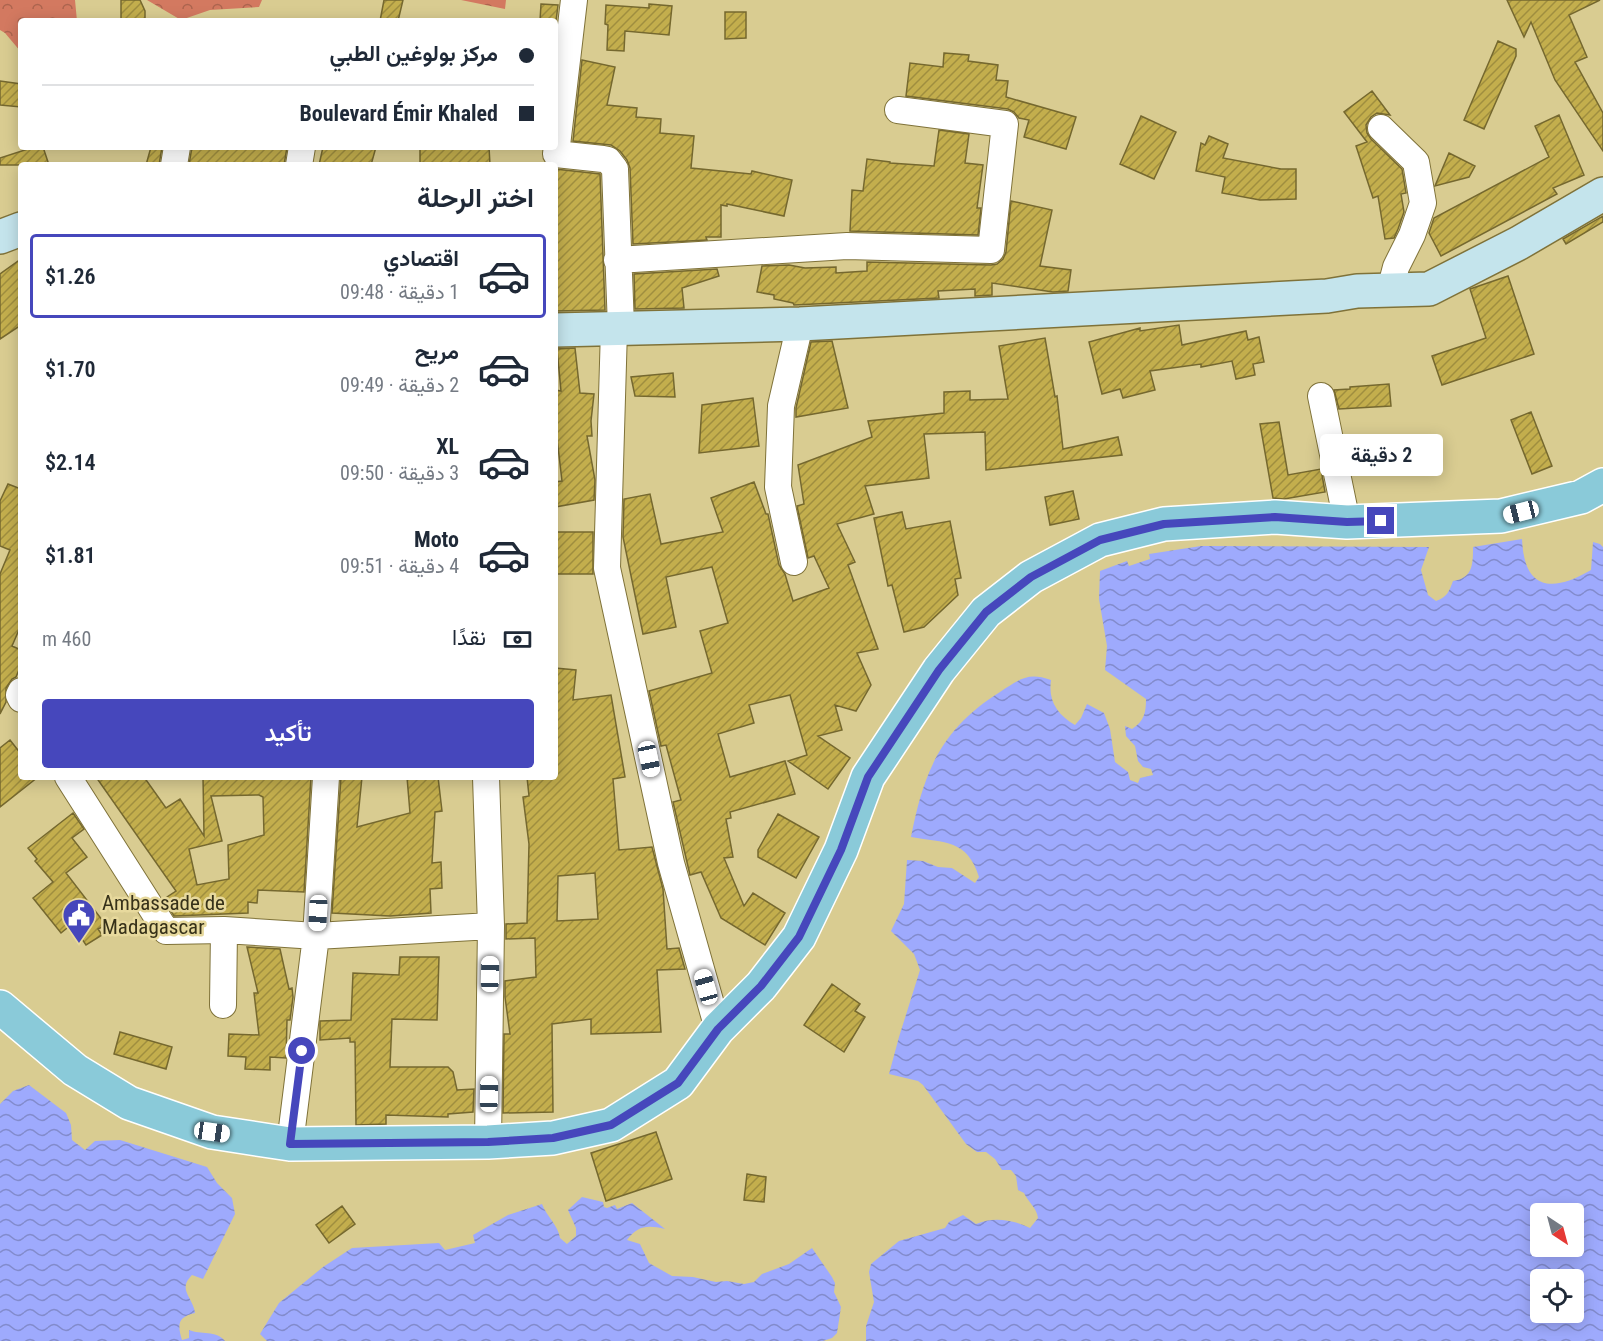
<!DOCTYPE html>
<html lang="ar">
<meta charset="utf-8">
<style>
:root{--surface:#fff;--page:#f2f2f3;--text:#1f2937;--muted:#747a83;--line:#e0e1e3;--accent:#4647bc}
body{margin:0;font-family:"Roboto Condensed",Vazirmatn,sans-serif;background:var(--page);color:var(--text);direction:rtl;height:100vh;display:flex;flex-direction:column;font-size:22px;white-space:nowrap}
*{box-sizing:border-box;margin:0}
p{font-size:20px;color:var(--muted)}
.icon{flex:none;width:33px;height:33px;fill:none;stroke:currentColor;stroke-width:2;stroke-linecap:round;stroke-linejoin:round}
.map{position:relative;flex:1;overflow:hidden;direction:ltr}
.side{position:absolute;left:18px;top:162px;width:540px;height:618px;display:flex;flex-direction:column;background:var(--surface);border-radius:6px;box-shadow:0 3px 15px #0003;direction:rtl}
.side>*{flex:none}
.banner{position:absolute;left:18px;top:18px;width:540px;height:132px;border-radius:6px;box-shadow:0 3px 15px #0003;direction:rtl;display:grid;align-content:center;height:132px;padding:0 24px;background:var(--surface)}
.needle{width:39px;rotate:144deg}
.buttons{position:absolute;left:1530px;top:1203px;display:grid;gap:12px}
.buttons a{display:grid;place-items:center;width:54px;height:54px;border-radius:6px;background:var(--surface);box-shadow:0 3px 15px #0003;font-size:30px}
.end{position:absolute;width:27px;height:27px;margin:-14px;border:8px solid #4647bc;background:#fff;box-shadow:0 0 0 3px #fff}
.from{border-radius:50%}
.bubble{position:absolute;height:42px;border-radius:6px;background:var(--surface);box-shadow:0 3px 15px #0003;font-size:20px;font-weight:600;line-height:42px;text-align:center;direction:rtl}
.car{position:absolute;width:18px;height:36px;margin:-18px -9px;border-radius:8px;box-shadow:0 0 4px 2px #0007;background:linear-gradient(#fff 24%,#345 0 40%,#fff 0 76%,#345 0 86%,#fff 0)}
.banner b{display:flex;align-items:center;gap:21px;height:57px;font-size:22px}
.banner b+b{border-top:2px solid var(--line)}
.banner i{width:15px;height:15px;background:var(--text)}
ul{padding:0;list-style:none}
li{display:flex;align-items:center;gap:18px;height:84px;margin:0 12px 9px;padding:0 12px;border:3px solid transparent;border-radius:6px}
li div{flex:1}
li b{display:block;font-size:22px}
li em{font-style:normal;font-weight:600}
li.current{border-color:var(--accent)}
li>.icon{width:54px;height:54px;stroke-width:1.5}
h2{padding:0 24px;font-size:27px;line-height:72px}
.pay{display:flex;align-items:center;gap:15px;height:66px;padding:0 24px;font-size:22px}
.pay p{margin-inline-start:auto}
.action{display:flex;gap:12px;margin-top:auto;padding:12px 24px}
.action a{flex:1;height:69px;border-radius:6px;background:var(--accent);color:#fff;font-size:24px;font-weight:600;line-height:69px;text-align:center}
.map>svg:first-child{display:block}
</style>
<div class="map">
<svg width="1603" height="1341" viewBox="0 0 1603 1341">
<defs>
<pattern id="forest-crowns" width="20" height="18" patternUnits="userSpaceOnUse" patternTransform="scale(1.5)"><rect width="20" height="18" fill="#d37960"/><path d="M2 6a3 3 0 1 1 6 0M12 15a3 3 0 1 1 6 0" fill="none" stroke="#ac644e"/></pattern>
<pattern id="water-waves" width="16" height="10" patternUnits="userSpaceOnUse" patternTransform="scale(1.5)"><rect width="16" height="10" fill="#9eaafd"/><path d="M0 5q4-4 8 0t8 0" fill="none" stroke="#828bcc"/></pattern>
<pattern id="building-hatch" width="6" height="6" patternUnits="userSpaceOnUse" patternTransform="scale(1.5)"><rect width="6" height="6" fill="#c3ae4d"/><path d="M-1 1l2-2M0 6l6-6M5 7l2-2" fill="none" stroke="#9f8e3f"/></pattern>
</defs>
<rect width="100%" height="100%" fill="#d9cc91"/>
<path fill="url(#forest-crowns)" d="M0,0H75L77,21H21V52L5,33L0,30Z
M147,0H262L259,7L210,10L181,20Z
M461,0H506L505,9Z"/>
<path fill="url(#water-waves)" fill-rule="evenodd" d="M1522,539C1524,590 1552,593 1591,570L1593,542L1600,544L1603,547V1341H866V1326L874,1302L869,1272L871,1264L899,1241L945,1228L949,1222L963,1215L976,1224C994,1216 1014,1220 1030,1228L1038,1218C1037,1208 1028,1202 1024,1193L1018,1190L1016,1176L1011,1170H1002L995,1159L986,1152H977L966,1144L923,1085L918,1081L889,1074L899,1037L920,970L914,954L891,931L904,904L907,860L923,861L938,867L952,868L975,883L979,877C967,839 945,843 911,837C924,771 941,729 1000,692C1020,679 1028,672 1051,680C1048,701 1057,714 1075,725L1081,718L1087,704L1104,713L1110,729L1115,762L1128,772L1130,780L1138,783L1140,778L1153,775L1151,769L1143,767L1138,761L1135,746L1126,736L1125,726L1132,729C1144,721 1146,713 1146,699L1105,670L1107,646L1099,599L1100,571L1127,561L1129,566L1150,559L1149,554L1201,546L1429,547L1421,570L1428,595L1436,601C1447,597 1449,592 1453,581C1473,578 1473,564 1473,547ZM1540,1214H1574V1246H1540ZM1540,1280H1574V1312H1540Z
M29,1085L66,1113L71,1125L72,1140L85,1150L95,1141L120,1140L207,1167L217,1183L232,1198L235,1214L203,1279L192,1275C177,1290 193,1297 195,1313C178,1317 177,1324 182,1340L189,1338V1330C201,1335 216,1330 225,1341H0V1104L13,1091Z
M582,1197L603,1202L604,1207L607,1208L615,1205L617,1209L632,1203L665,1229C648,1225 638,1225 627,1240L640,1244L649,1263L672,1276L693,1277L716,1282L727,1281L744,1284L754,1282L762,1274L789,1264L812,1248L832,1277L835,1283L834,1292L841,1307L837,1333L832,1338L823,1341H267L260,1334L279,1303L323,1267L352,1248L439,1243L445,1250L475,1243L473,1235L508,1215L542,1204C547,1217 558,1225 560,1238L567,1244L576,1236V1228L568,1210Z"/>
<path fill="url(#building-hatch)" stroke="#75682f" stroke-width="1.5" fill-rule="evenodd" d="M121,0H140L145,11V21H121Z
M384,0H403L398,21H380Z
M1507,0H1600L1569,15L1587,57L1575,62L1603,113V151L1555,80L1531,22L1524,37Z
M541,4L558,5L556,21H540Z
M649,4L672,6L669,35L625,31L624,51L607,50L608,25L605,24L606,5L649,8Z
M725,12H746V38L725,39Z
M1498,41L1516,49V56L1484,129L1464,120Z
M944,53L969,55L968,61L998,65L996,80L1008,81L1006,97L1076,117L1066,149L1024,137L1029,120L1019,118L1014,112L1008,109L906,96L910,63L943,67Z
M582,60L615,67L607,105L637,108L636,117L661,119L660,133L694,136L691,168L751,174L752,171L792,180L784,216L727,204V206L721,205V237H706L707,240L633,244L630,168L627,160L620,151L611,145L573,141Z
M0,81L21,84V107L0,105Z
M1372,91L1390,115L1377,113L1371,117L1366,125L1367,133L1371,139L1402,169L1406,193L1401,194L1404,212L1398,229L1394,238L1385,239L1378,196L1373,198L1356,146L1367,142L1344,112Z
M1559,115L1584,175L1553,188L1557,194L1441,256L1429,233L1434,218L1549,157L1535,126Z
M1141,116L1176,132L1154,179L1120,164Z
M939,130L969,134L965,163L983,165L977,208H981L978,235L850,231L852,190L863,191L867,159L890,162V163L934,166Z
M1209,136L1228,144L1223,158L1281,169H1296V199L1260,200L1222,193L1225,177L1196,171L1201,143L1205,145Z
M34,147H43L49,165H0V158Z
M151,147H162L159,165H146Z
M192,147H287L284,165H189Z
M323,147H376L371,165H319Z
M420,147H489L490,165H420Z
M1449,153L1475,166L1469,177L1435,186Z
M555,169L600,174L605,310L555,311Z
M1011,201L1052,210L1040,266L1071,270L1068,291L1053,292L992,283V295L975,296V289L938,291L939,298L794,305L793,303L774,299V295L757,292L762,266L789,265L805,268L836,267V273L867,271V262L991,265L997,264L1003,259L1006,252Z
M1603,216V222L1566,244L1563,239Z
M21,259V325L0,339V274Z
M717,269L719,276L682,288L684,308L635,309L634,274Z
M1508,276L1534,354L1442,385L1432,356L1486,338L1470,289Z
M1179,325L1182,345L1246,331L1248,340L1259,337L1264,362L1253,364L1255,375L1236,379L1232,361L1201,367V364L1150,371L1155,390L1123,398L1120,389L1102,394L1089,342L1140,328V331Z
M1045,338L1055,397L1057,396L1063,449L1118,437L1122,455L986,470L985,432L924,434L929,478L865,486L874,514L837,524L855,562L848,565L878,649L857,653L871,685L856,711L835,705L842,730L818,736L850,758L828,789L788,761L807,755L790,695L749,705L754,723L718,734L730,777L785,761L795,794L730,812L731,818L726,819L733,857L724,858L744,906L753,893L785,913L765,945L721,918L701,872L690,875L673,802L681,800L666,745L661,746L649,691L712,673L700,631L728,623L712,567L666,577L676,627L643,634L623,537L624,499L650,494L661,544L723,532L711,498L754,482L766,514H768L779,565L785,574L793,601L829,588L814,556L808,558L797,506L804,504L798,465L872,437L868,421L944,413V392L970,391V400L1008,399L999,346Z
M832,341L848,408L796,417V408L811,342Z
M575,348L580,393L594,394L591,421L592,436H587L595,480L594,500L555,507V482L562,481L555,421V390L561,391L557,349Z
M673,373L675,397L635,396L631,377Z
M1389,384L1391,406L1339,409L1334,390L1350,389V387Z
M753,398L759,446L699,453L702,405Z
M1531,412L1552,466L1532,474L1511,420Z
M1279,422L1288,475L1321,469L1325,492L1284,499L1273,498L1260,424Z
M8,484L21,489V625L12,646L21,650V665L16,677L12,679L6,688V702L0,714V574L10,550L0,546V501Z
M1073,491L1079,519L1050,525L1045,497Z
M902,512L906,529L950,521L961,578L955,579L958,595L924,627L904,632L892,585L888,586L874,518Z
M555,532H593V574H555Z
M555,668L576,670L573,700L611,695L625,777L613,779L619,850L652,847L663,889L667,949L679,948L685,969L657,970L661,1032L591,1034V1019L552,1024L553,1112L503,1113L504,1034H510L505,997V981L536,977L535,938L506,939V924L527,923L529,844L523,797L529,796L527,777H555ZM595,873L598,919L557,921L558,876Z
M10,740L21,754V777H38L0,807V748Z
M96,777H144L166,808L180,799L204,836L203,777H311L304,892L258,890L257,903L248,902V913L174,916L164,899L176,891ZM259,795L263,797L264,835L228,845L229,879L197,885L189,849L222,841L211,796Z
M341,777H362L357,827L410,813L407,777H438L442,811L435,812L432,863L441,862L442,888L430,889L431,913L390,916L332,913Z
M73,813L84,829L72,838L87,857L66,873L106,925L98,929L102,935L86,945L72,924L61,933L33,898L53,882L35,861L37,859L28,848Z
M778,814L819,837L796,878L758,857V850Z
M247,947L280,949L289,989L292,988L293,997L290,1020H287L286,1058L270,1057V1070L245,1069L246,1057L228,1056L229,1034L259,1035L254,993H258Z
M400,957H439L437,1020L392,1019L390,1067H448L453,1072L457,1090L474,1089L473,1112L448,1114V1117L386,1115V1124L356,1125L355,1042H350V1038L320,1040V1021L351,1020L353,973L399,975Z
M832,984L860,1004L855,1011L865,1017L844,1052L804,1025Z
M120,1032L172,1047L166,1069L114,1054Z
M656,1132L672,1179L606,1201L591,1153Z
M747,1174L766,1177L764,1202L744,1200Z
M342,1206L355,1224L329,1243L316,1225Z"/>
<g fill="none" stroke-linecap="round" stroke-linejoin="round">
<defs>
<path id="street" d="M574,0L556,154L603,159L608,160L615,169L621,327
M1381,128L1416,162L1423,203L1412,235L1396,267L1390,290
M174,165L177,147
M299,165L302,147
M617,260L847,246L991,250L1005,124L898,110
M614,329L607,568L671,863L718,1029
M1321,396L1347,522
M794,562L778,487L781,406L800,324
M21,691L19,695L21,699
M68,777L166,931L224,930L316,936L491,926
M486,777L491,926L488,1142
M223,1005L224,930
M290,1144L316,936L326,777"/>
<path id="secondary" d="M0,237L21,229
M555,330L800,324L1327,296L1357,291L1429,289L1519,243L1603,194"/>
<path id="primary" d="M0,1007L75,1070L129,1103L212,1132L290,1144L488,1142L553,1138L611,1125L678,1083L718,1029L761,986L799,937L841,850L868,777L939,670L986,612L1031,577L1100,540L1164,524L1275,517L1347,522L1501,516L1581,497L1603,485"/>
</defs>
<use href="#street" stroke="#7f7239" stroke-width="28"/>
<use href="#secondary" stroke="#7f7239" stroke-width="36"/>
<use href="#primary" stroke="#fff" stroke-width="36"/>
<use href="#street" stroke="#fff" stroke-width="26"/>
<use href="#secondary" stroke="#c4e4ec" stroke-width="33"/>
<use href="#primary" stroke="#8acad9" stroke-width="33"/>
</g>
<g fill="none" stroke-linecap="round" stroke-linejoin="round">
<path stroke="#4647bc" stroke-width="8" d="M302,1051L290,1144L488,1142L553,1138L611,1125L678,1083L718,1029L761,986L799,937L841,850L868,777L939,670L986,612L1031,577L1100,540L1164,524L1275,517L1347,522L1381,521"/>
</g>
<defs>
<symbol id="civic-pin" viewBox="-11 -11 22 30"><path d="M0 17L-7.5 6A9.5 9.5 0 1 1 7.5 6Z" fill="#4647bc" stroke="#e7d99d"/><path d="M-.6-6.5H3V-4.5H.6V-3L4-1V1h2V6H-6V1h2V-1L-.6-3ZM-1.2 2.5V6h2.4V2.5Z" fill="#fff"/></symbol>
</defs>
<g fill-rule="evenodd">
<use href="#civic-pin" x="60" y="896" width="38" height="52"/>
</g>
<g text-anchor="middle" stroke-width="5" stroke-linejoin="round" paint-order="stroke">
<g font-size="21" fill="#363119" stroke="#e7d99d" text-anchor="start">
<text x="102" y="910">Ambassade de<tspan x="102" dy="24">Madagascar</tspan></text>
</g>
</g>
</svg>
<div class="buttons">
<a><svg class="needle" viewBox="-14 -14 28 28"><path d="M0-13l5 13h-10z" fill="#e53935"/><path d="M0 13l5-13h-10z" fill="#747a83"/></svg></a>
<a><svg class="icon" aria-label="locate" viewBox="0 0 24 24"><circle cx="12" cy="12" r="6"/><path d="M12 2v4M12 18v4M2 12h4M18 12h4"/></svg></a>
</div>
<i class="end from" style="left:302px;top:1051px"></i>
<i class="end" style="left:1381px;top:521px"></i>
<div class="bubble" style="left:1320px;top:434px;width:123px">2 دقيقة</div>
<i class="car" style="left:1521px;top:512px;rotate:256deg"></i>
<i class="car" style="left:649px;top:759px;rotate:168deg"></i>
<i class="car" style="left:318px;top:913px;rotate:183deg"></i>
<i class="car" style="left:490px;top:974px;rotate:1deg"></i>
<i class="car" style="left:706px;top:987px;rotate:344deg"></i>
<i class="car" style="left:489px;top:1094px;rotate:1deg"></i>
<i class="car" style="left:212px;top:1132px;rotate:98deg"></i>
<div class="banner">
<b><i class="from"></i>مركز بولوغين الطبي</b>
<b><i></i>Boulevard Émir Khaled</b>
</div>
<section class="side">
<h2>اختر الرحلة</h2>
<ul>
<li class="current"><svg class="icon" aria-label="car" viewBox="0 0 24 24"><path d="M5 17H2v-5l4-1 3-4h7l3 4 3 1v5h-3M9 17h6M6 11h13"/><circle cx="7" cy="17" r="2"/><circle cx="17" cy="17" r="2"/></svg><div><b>اقتصادي</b><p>1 دقيقة · 09:48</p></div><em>$1.26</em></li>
<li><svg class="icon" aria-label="car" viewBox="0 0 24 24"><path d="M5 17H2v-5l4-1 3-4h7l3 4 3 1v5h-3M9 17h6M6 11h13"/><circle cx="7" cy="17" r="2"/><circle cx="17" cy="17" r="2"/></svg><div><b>مريح</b><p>2 دقيقة · 09:49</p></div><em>$1.70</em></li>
<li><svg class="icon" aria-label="car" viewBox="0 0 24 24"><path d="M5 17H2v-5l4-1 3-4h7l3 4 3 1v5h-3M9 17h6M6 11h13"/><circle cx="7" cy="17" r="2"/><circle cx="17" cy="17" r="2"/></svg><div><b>XL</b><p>3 دقيقة · 09:50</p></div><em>$2.14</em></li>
<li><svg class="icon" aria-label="car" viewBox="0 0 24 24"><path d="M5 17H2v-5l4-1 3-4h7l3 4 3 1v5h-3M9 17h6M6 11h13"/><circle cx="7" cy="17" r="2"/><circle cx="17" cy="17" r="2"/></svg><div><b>Moto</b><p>4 دقيقة · 09:51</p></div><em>$1.81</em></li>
</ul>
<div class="pay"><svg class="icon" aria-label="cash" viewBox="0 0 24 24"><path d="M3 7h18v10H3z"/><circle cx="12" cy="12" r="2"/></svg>نقدًا<p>460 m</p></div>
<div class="action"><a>تأكيد</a></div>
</section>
</div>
